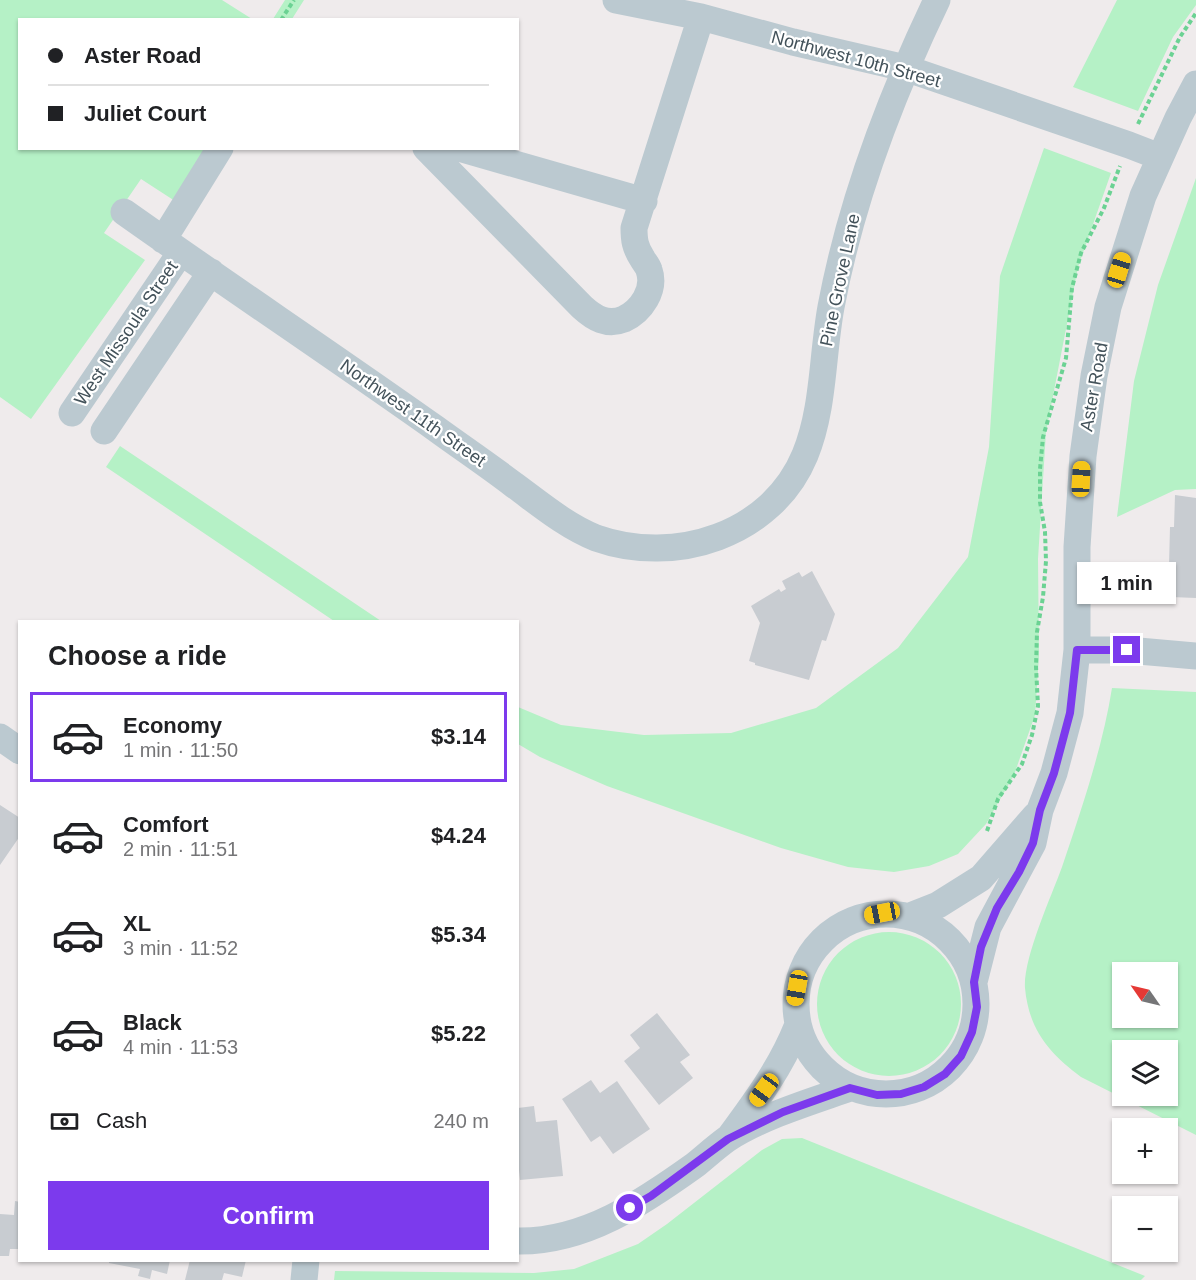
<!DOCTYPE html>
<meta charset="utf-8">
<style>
:root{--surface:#fff;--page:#f6f6f6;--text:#202124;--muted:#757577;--line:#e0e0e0;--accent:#7c3aed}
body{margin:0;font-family:Arial,sans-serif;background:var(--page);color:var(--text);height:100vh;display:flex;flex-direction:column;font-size:22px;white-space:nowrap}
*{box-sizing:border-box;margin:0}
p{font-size:20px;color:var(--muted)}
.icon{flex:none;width:33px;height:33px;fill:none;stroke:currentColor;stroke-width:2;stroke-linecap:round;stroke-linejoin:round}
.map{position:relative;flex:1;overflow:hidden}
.panel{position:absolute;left:18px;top:620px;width:501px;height:642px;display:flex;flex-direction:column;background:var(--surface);border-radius:0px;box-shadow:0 2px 4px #0004}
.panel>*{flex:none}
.top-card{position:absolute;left:18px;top:18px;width:501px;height:132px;border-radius:0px;box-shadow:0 2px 4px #0004;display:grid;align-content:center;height:132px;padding:0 30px;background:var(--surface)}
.needle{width:39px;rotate:304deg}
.controls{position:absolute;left:1112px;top:962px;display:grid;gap:12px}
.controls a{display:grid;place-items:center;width:66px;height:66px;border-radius:0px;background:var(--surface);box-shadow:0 2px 4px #0004;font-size:30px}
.end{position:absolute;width:27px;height:27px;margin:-14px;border:8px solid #7c3aed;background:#fff;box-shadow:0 0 0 3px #fff}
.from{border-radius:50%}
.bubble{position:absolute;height:42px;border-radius:0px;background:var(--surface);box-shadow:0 2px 4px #0004;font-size:20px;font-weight:700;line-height:42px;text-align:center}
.car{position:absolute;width:18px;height:36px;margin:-18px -9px;border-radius:8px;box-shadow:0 0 4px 2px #0007;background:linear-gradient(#f5c518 24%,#345 0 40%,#f5c518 0 76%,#345 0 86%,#f5c518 0)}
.top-card b{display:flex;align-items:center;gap:21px;height:57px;font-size:22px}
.top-card b+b{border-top:2px solid var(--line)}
.top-card i{width:15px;height:15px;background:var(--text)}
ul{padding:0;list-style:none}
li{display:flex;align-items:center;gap:18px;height:90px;margin:0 12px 9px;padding:0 18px;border:3px solid transparent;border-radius:0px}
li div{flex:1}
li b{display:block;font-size:22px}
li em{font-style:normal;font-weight:700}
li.active{border-color:var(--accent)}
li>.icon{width:54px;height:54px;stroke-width:1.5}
h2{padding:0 30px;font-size:27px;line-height:72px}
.pay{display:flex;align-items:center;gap:15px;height:66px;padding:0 30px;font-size:22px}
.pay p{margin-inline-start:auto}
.primary-button{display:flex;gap:12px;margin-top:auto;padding:12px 30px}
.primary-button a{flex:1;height:69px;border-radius:0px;background:var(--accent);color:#fff;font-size:24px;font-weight:700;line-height:69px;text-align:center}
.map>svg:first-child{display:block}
</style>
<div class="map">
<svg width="1196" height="1280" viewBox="0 0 1196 1280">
<rect width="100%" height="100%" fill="#efebec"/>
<path fill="#b5f1c6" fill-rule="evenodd" d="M0,0H222L252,19L20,20V148L211,149L178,203L141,179L104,233L145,260L31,419L0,397Z
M285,0H304L292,19H273Z
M1117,0H1196V5L1173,37L1138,111L1073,87Z
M1044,148L1111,173L1078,267L1046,432L1038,559L1039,656L1035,715L1014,775L986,824L958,854L929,866L894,872L848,867L781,848L607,786L540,757L518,744V707L561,725L644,735L731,733L816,708L898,648L968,557L989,447L1000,276Z
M1196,178V489L1175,490L1117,517L1134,381L1158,285Z
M120,446L381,621H334L106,467Z
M1112,688L1196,692V1135L1081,1077C1049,1053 1029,1030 1025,988C1023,959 1051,897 1062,867C1081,811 1103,746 1112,688ZM1122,972H1167V1017H1122ZM1122,1050H1167V1095H1122Z
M817 1004a72 72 0 1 1 144 0a72 72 0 1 1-144 0Z
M802,1138L1145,1276L1141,1280H334L335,1271L534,1273L574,1269L638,1244L667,1224L762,1150L782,1139Z"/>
<path fill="#c8ccd1" d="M1175,495L1196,498V598L1171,597L1172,566H1169L1170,527H1174Z
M812,571L835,614L826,641L822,640L809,680L755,665V663L749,661L760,623L751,606L779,589L781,592L786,589L782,581L799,572L802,577Z
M0,805L20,818V836L0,865Z
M657,1013L690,1055L680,1062L693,1078L659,1105L624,1061L640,1048L630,1035Z
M591,1080L600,1093L617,1081L650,1129L613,1154L600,1136L591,1142L562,1099Z
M534,1106L536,1122L557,1120L563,1176L520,1180L518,1160V1108Z
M15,1201L20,1202V1249H10L9,1256H0V1214L14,1215Z
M109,1260H170L167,1274L152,1270L150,1279L138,1276L140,1269L109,1263Z
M190,1260H246L242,1277L224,1273L222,1280H185Z"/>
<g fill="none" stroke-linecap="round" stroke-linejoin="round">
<path stroke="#6bd293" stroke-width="4" stroke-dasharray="4.5 3" stroke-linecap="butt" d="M281,20L294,0
M1138,124L1180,37L1196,13
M987,831L998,799L1022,764L1032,735L1038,706L1036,667L1037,632L1043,597L1046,561L1045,532L1040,502V469L1043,437L1066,358L1072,288L1081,253L1104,208L1120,166"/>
<path stroke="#bbc9d0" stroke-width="27" d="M616,0L701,17L793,42L905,68L1129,145L1160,157
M426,148L582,307C594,318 607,326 624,319C641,311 656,290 649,270C648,266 644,262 642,258C635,247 634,240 634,228L701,17
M459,148L644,201
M124,212C227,285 332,355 435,428C461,447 488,465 514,485C540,504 566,526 596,538C675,566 772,535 805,455C824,409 822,356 831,307C851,200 890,98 937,0
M163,240L220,148
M72,413L181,252
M104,431L211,272
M1077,650H1127L1196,656
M0,737L20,751
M796 1004a90 90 0 1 1 180 0a90 90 0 1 1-180 0Z
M910,916L938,905L981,878L1035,816
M974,982L988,927L1033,843L1040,810L1054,773L1070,713L1077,650V547L1083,456L1094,376L1108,307L1143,196L1178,118L1196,84
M731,1135C756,1101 781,1067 797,1027
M518,1241C585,1242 642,1203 695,1165C706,1156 716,1147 727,1139C763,1116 810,1102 850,1088
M304,1280L306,1260"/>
</g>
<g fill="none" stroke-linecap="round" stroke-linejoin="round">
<path stroke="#7c3aed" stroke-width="8" d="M630,1208L651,1196L728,1139L783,1112L850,1088L877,1095L901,1094L924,1087L945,1074L961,1056L972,1032L977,1007L974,982L981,947L997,908L1019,872L1033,843L1040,810L1054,773L1070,713L1077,650H1127"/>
</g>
<g text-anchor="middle" stroke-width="4.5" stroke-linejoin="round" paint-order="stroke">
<g font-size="18" fill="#43525a" stroke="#fff">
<text transform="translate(856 59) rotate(15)" y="6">Northwest 10th Street</text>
<text transform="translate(840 280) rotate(-78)" y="6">Pine Grove Lane</text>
<text transform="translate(126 333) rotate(-56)" y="6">West Missoula Street</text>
<text transform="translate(1094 387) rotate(-80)" y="6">Aster Road</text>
<text transform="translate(413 413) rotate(35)" y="6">Northwest 11th Street</text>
</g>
</g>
</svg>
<div class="controls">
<a><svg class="needle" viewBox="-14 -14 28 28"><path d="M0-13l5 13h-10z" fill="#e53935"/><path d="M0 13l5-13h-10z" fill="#757577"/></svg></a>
<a><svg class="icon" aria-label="layers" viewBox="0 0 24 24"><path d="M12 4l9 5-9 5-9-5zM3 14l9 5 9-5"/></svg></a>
<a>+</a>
<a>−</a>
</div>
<i class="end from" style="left:630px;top:1208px"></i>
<i class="end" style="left:1127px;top:650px"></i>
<div class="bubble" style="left:1077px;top:562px;width:99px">1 min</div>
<i class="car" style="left:1119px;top:270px;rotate:17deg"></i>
<i class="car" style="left:1081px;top:479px;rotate:3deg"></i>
<i class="car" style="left:882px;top:913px;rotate:259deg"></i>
<i class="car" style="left:797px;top:988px;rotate:190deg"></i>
<i class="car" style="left:764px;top:1090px;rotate:216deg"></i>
<div class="top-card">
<b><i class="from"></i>Aster Road</b>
<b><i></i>Juliet Court</b>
</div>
<section class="panel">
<h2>Choose a ride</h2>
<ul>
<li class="active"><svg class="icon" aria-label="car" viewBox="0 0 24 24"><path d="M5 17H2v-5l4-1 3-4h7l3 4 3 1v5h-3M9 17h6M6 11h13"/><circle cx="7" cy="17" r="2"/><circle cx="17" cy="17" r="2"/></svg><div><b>Economy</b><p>1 min · 11:50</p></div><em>$3.14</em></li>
<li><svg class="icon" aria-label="car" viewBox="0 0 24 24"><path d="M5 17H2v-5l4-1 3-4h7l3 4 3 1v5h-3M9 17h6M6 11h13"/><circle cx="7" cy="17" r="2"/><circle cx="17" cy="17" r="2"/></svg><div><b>Comfort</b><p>2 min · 11:51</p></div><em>$4.24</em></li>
<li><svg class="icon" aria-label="car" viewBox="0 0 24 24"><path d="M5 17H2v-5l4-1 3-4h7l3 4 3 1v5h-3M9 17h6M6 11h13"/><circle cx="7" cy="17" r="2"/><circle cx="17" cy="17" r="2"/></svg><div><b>XL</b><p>3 min · 11:52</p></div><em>$5.34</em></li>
<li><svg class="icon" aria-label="car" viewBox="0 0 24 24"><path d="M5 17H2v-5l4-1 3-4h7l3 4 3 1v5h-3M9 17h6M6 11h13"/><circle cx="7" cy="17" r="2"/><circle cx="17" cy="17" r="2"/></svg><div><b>Black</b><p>4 min · 11:53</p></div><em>$5.22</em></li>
</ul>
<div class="pay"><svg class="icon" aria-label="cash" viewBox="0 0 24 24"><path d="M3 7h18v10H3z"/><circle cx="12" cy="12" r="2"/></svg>Cash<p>240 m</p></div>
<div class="primary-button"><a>Confirm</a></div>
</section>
</div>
